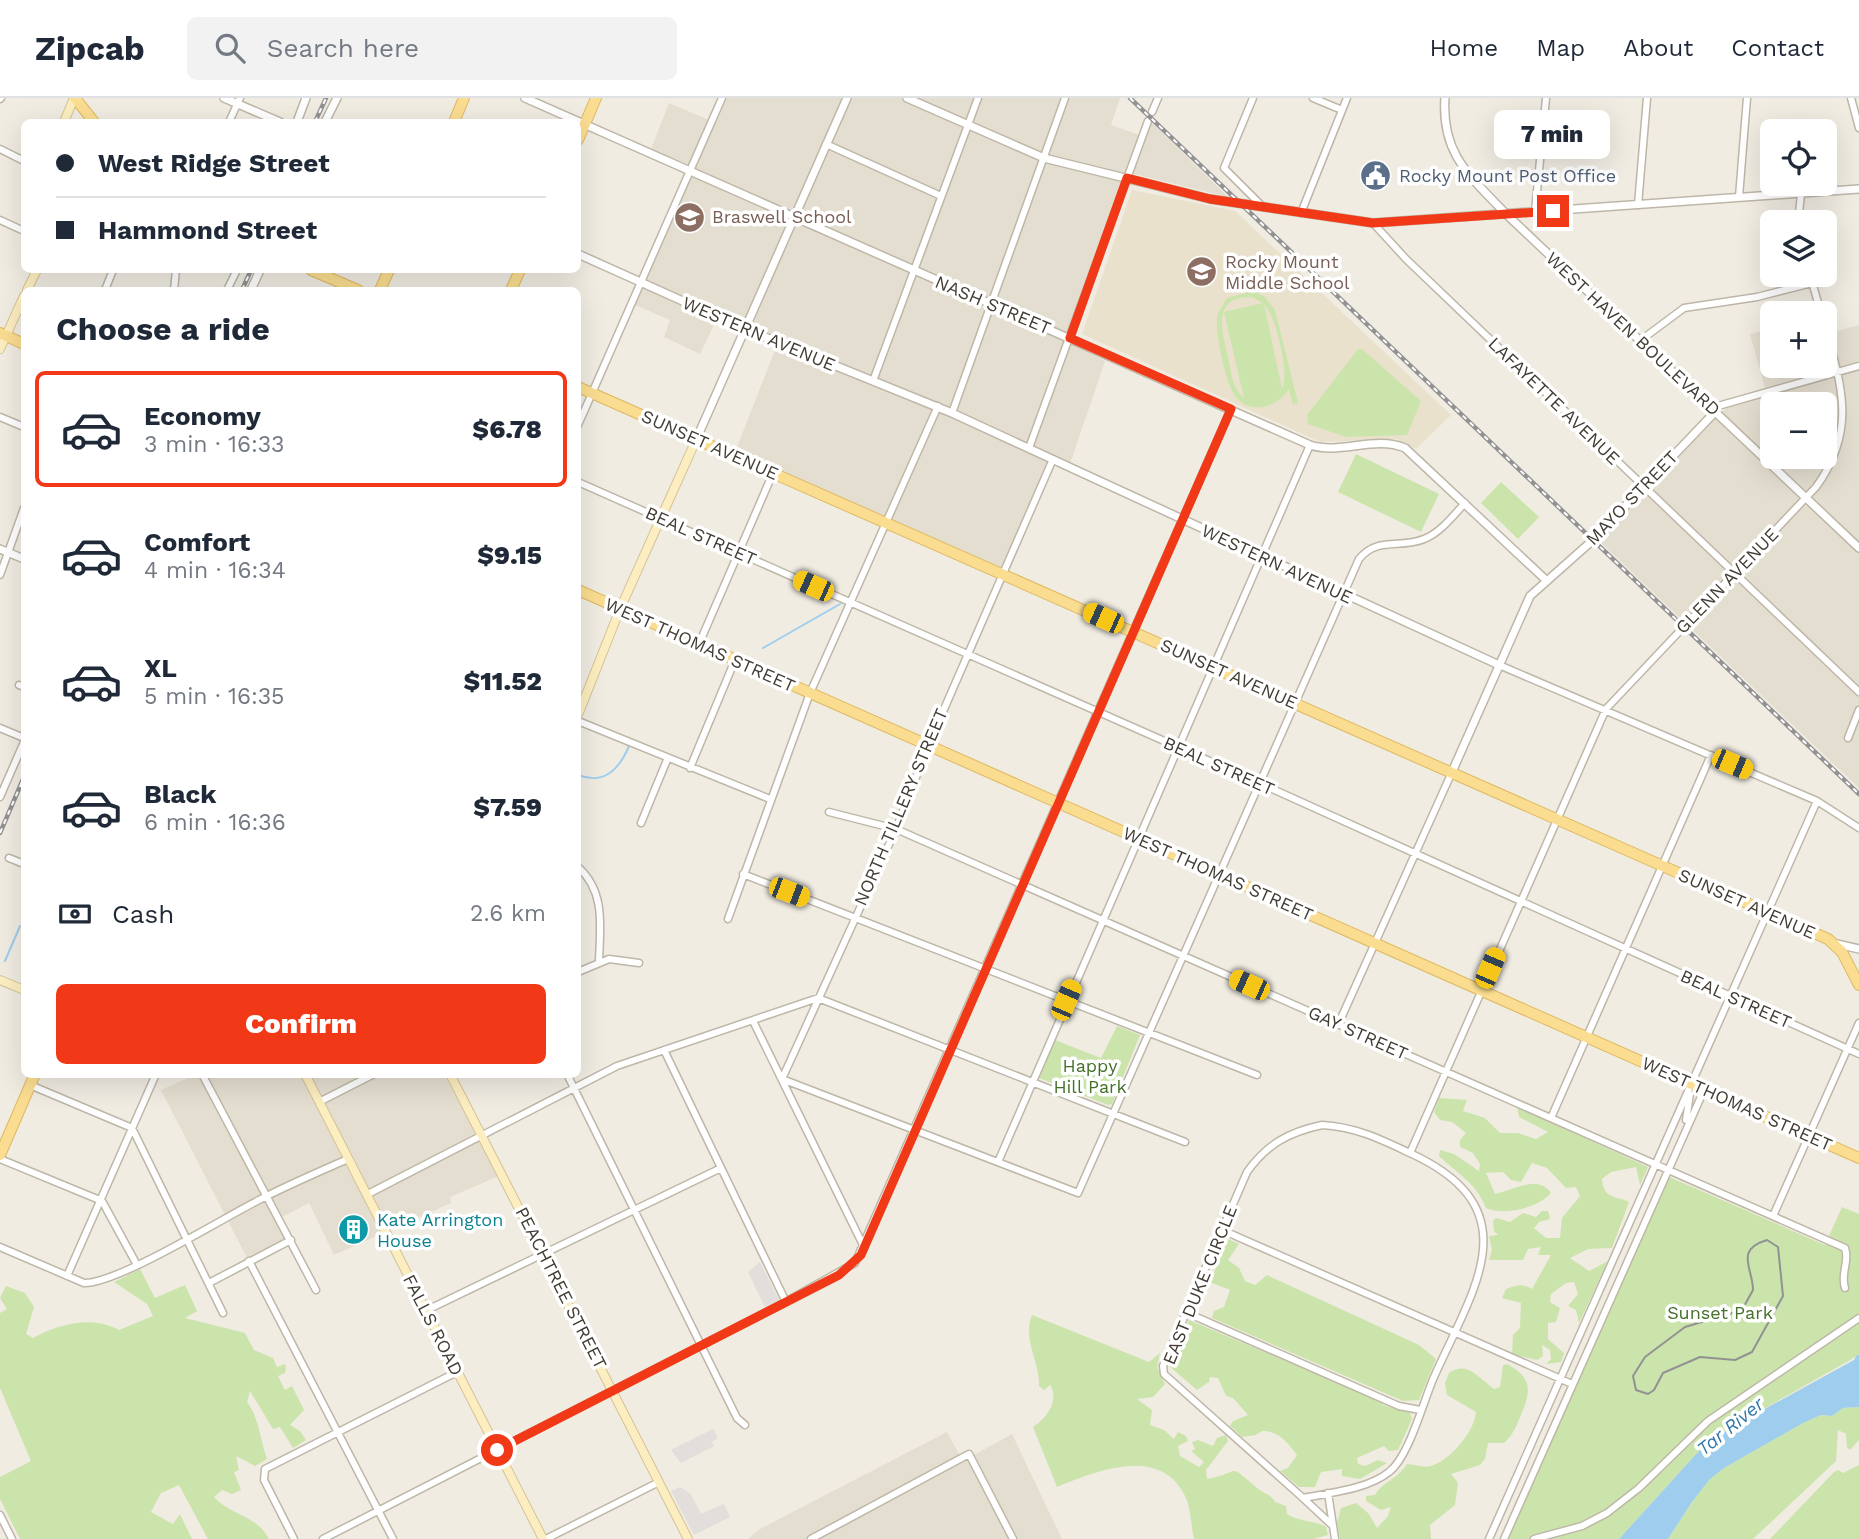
<!DOCTYPE html>
<meta charset="utf-8">
<style>
:root{--surface:#fff;--page:#f2f2f3;--text:#1f2937;--muted:#747a83;--line:#e0e1e3;--accent:#f23917}
body{margin:0;font-family:"Work Sans",sans-serif;background:var(--page);color:var(--text);height:100vh;display:flex;flex-direction:column;font-size:26px;white-space:nowrap}
*{box-sizing:border-box;margin:0}
p{font-size:23px;color:var(--muted)}
.icon{flex:none;width:38px;height:38px;fill:none;stroke:currentColor;stroke-width:2;stroke-linecap:round;stroke-linejoin:round}
.map{position:relative;flex:1;overflow:hidden}
.details{position:absolute;left:21px;top:189px;width:560px;height:791px;display:flex;flex-direction:column;background:var(--surface);border-radius:10px;box-shadow:0 7px 28px #0002}
.details>*{flex:none}
.banner{position:absolute;left:21px;top:21px;width:560px;height:154px;border-radius:10px;box-shadow:0 7px 28px #0002;display:grid;align-content:center;height:154px;padding:0 35px;background:var(--surface)}
.buttons{position:absolute;left:1760px;top:21px;display:grid;gap:14px}
.buttons a{display:grid;place-items:center;width:77px;height:77px;border-radius:10px;background:var(--surface);box-shadow:0 7px 28px #0002;font-size:35px}
.end{position:absolute;width:32px;height:32px;margin:-16px;border:9px solid #f23917;background:#fff;box-shadow:0 0 0 4px #fff}
.from{border-radius:50%}
.bubble{position:absolute;height:49px;border-radius:10px;background:var(--surface);box-shadow:0 7px 28px #0002;font-size:23px;font-weight:800;line-height:49px;text-align:center}
.car{position:absolute;width:21px;height:42px;margin:-21px -10px;border-radius:9px;box-shadow:0 0 5px 2px #0007;background:linear-gradient(#f5c518 24%,#345 0 40%,#f5c518 0 76%,#345 0 86%,#f5c518 0)}
.banner b{display:flex;align-items:center;gap:24px;height:66px;font-size:26px}
.banner b+b{border-top:2px solid var(--line)}
.banner i{width:18px;height:18px;background:var(--text)}
ul{padding:0;list-style:none}
li{display:flex;align-items:center;gap:21px;height:116px;margin:0 14px 10px;padding:0 21px;border:4px solid transparent;border-radius:10px}
li div{flex:1}
li b{display:block;font-size:26px}
li em{font-style:normal;font-weight:800}
li.current{border-color:var(--accent)}
li>.icon{width:63px;height:63px;stroke-width:1.5}
h2{padding:0 35px;font-size:32px;line-height:84px}
.pay{display:flex;align-items:center;gap:18px;height:77px;padding:0 35px;font-size:26px}
.pay p{margin-inline-start:auto}
.primary-button{display:flex;gap:14px;margin-top:auto;padding:14px 35px}
.primary-button a{flex:1;height:80px;border-radius:10px;background:var(--accent);color:#fff;font-size:28px;font-weight:800;line-height:80px;text-align:center}
header{display:flex;align-items:center;gap:42px;box-sizing:border-box;height:98px;padding:0 35px;background:var(--surface);border-bottom:2px solid var(--line)}
header strong{font-size:33px}
nav{display:flex;gap:38px;margin-inline-start:auto;font-size:24px}
.search{width:490px;height:63px;background:var(--page);display:flex;align-items:center;gap:18px;box-sizing:border-box;padding:0 24px;border-radius:10px;color:var(--muted);font-size:26px}
.map>svg:first-child{display:block}
</style>
<header>
<strong>Zipcab</strong>
<div class="search"><svg class="icon" aria-label="search" viewBox="0 0 24 24"><circle cx="10" cy="10" r="6"/><path d="M15 15l6 6"/></svg>Search here</div>
<nav><a>Home</a><a>Map</a><a>About</a><a>Contact</a></nav>
</header>
<div class="map">
<svg width="1859" height="1441" viewBox="0 0 1859 1441">
<rect width="100%" height="100%" fill="#f0ece2"/>
<path fill="#e4ded0" fill-rule="evenodd" d="M727,0H1120L1111,27L1145,39L1151,24L1228,99L1126,74L1064,243L1105,263L1070,366L1054,359L1002,470L735,354L779,242L719,216L700,256L664,239L670,222L635,207L696,69L651,51L669,5L716,25Z
M1859,227V690L1599,443L1726,310L1767,297L1750,236L1773,230V268H1825V236ZM1773,306H1825V359H1773Z
M195,977H444L499,1078L450,1099L451,1105L334,1157L309,1105L276,1122L285,1141L247,1160L161,992Z
M947,1334L963,1363L1012,1336L1062,1441H748L758,1432Z"/>
<path fill="#e9e1cc" d="M1132,92L1235,113L1451,317L1416,351L1396,341L1320,344L1082,236Z"/>
<path fill="#cbe4ac" fill-rule="evenodd" d="M1253,193L1264,198L1275,212L1298,305L1293,306L1289,291C1278,309 1250,318 1235,298C1226,286 1215,235 1217,219C1219,212 1223,206 1227,200ZM1252,199L1263,205L1224,214L1244,300C1232,290 1231,273 1228,259C1222,233 1211,198 1252,199ZM1264,206C1276,219 1290,275 1282,291Z
M1358,251H1362L1421,303L1407,337L1346,339L1308,326L1307,317Z
M1356,356L1439,396L1421,434L1338,394Z
M1501,384L1539,419L1518,441L1481,405Z
M1117,928L1140,937L1112,1006L1108,1007L1039,980L1055,942L1101,960Z
M1439,1000L1467,1002L1463,1013L1485,1020L1500,1035H1518L1536,1041L1548,1034L1519,1019L1517,1009L1648,1069L1640,1087L1636,1069L1611,1074L1602,1081C1604,1102 1615,1097 1629,1104L1612,1150L1588,1151L1570,1160L1589,1173L1608,1163L1579,1225L1576,1212L1568,1208L1578,1196L1574,1184L1566,1185L1551,1196L1550,1204L1560,1210L1556,1224L1548,1225V1241L1564,1255L1561,1264L1546,1266L1551,1261L1550,1252L1542,1247L1543,1258L1537,1262L1512,1256L1513,1237L1520,1230L1521,1205L1502,1200L1506,1191C1517,1187 1522,1185 1532,1191L1551,1157H1538L1541,1149L1528,1151L1523,1162H1489L1492,1152L1489,1138L1498,1137L1494,1133L1493,1123L1496,1120L1510,1124L1523,1115L1536,1119L1542,1113H1548L1550,1121L1539,1124L1534,1130L1546,1140H1560L1562,1120L1580,1098L1576,1089L1566,1090L1547,1070L1532,1065L1521,1084L1511,1082L1503,1074L1486,1075L1495,1096C1513,1092 1539,1076 1551,1095C1538,1110 1505,1118 1486,1110C1476,1085 1458,1076 1439,1058L1440,1052L1454,1056L1479,1073L1480,1066L1473,1055L1460,1049V1042L1466,1035L1452,1024L1440,1022L1434,1014Z
M1667,1078L1825,1147L1842,1109L1859,1116V1257L1730,1330L1699,1353L1619,1441H1507Z
M1228,1141L1239,1146L1228,1162L1239,1170L1245,1183L1255,1187L1267,1177L1419,1247L1436,1261L1419,1302L1403,1303L1212,1220L1214,1213L1224,1209L1230,1192L1210,1184Z
M140,1171L155,1200L185,1187L197,1213L185,1220L245,1235L254,1252L273,1260L277,1269L285,1266L286,1269L285,1275L278,1278L285,1292L292,1288L304,1312L290,1327L300,1333L306,1342L293,1350L280,1329L273,1331L250,1293L247,1304C258,1317 261,1344 267,1361L255,1368L236,1358L239,1372L234,1374L241,1392L232,1396L222,1392L214,1399C231,1418 257,1417 269,1441H208L179,1387L161,1395L151,1414L173,1426L180,1416L192,1441H20L0,1401V1379L31,1363L0,1290V1215L7,1211L0,1200L6,1188L25,1195L34,1209L26,1236L33,1240C59,1226 92,1217 119,1232L153,1218L147,1206L114,1184Z
M1032,1217L1149,1264L1160,1255L1157,1269L1165,1286L1153,1299L1137,1301L1152,1312L1150,1327L1164,1332L1174,1341L1178,1334L1186,1338L1188,1343L1178,1348L1180,1358L1199,1369L1204,1364L1191,1353L1195,1351L1192,1344L1198,1342L1213,1348L1217,1340L1226,1337L1228,1343L1206,1372L1207,1381C1243,1375 1225,1363 1257,1390C1264,1396 1270,1395 1275,1404L1286,1408L1287,1416C1299,1424 1314,1422 1326,1429L1328,1437L1314,1441H1194C1191,1428 1191,1410 1185,1398C1161,1347 1095,1373 1057,1389L1033,1329C1046,1321 1060,1303 1050,1287L1044,1292L1039,1288C1040,1264 1022,1241 1032,1217Z
M1189,1222L1380,1303L1383,1307L1410,1315L1412,1321L1398,1352L1389,1353L1384,1348L1357,1360L1358,1366L1365,1368L1378,1362L1387,1365L1360,1381L1342,1378V1371L1321,1374L1315,1389H1299L1280,1373L1288,1370L1297,1357C1287,1344 1279,1333 1262,1333L1256,1337L1242,1339L1230,1328L1233,1323L1248,1317L1233,1300L1226,1298L1218,1280L1210,1279L1209,1284L1197,1292L1169,1268Z
M1507,1266C1533,1280 1531,1293 1521,1317C1516,1328 1514,1336 1504,1345H1488L1485,1361L1480,1367L1451,1376L1458,1385L1455,1407L1430,1427L1431,1441H1340L1337,1425L1341,1410L1356,1405L1369,1416L1377,1430L1388,1418L1391,1409L1381,1412L1366,1403V1398L1375,1397C1383,1383 1397,1382 1407,1366C1414,1366 1424,1370 1430,1368C1449,1364 1475,1333 1476,1314L1447,1297L1445,1285L1449,1275C1467,1262 1479,1280 1494,1291L1500,1289L1503,1267Z
M1859,1309V1342L1850,1352L1847,1350L1846,1336L1838,1332L1836,1363L1753,1441H1668L1692,1404L1710,1381L1724,1370L1803,1325L1821,1317L1832,1318L1843,1310Z
M1859,1367V1441H1770L1834,1374L1838,1372L1843,1375Z"/>
<path fill="#e1dedb" d="M760,1164L779,1202L765,1209L748,1174Z
M713,1331L718,1340L712,1344L714,1348L681,1365L671,1352Z
M680,1389L690,1395L701,1416L724,1406L730,1419L694,1437L671,1393Z"/>
<path fill="#9fcded" d="M1857,1257H1859V1309L1843,1310L1832,1318L1821,1317L1803,1325L1724,1370L1710,1381L1692,1404L1668,1441H1619L1699,1353L1730,1330L1854,1262Z"/>
<g fill="none" stroke-linecap="round" stroke-linejoin="round">
<path stroke="#9fcded" stroke-width="2" d="M763,550L840,506
M578,677C604,687 619,672 629,648
M5,863L20,828"/>
<defs>
<path id="minor" d="M1253,0L1224,70L1263,109
M1313,0L1342,12
M1851,0L1859,30
M0,1L1,0
M1152,14L1158,0
M229,24L240,0
M826,46L941,98
M0,51L24,63
M1739,99L1747,0
M1638,107L1647,0
M1535,114L1546,0
M1301,115L1347,0
M0,122L24,133
M1798,124L1801,96
M1373,125L1406,161L1859,594
M1810,177L1821,215
M105,192L113,172
M174,192L176,172
M227,192L237,172
M1641,242L1684,210L1757,199L1812,185
M873,283L978,0
M1715,314L1718,308L1859,268
M952,315L1065,0
M0,319L24,329
M578,327L722,0
M1029,350L1148,23
M1053,361L928,648L896,731L782,981L1078,1095L1359,461C1378,438 1400,451 1424,441C1440,435 1453,418 1465,405
M578,384L1257,684L1859,956
M0,477L24,410
M699,546L773,375
M1499,567L1817,703L1859,730
M19,587L24,589
M578,623L770,701
M0,630L24,640
M1848,640L1859,612
M690,670L735,562
M0,699L24,644
M829,714L896,731L1845,1150C1850,1164 1840,1175 1845,1190
M641,725L667,662
M9,760L24,766
M578,769C606,794 600,829 599,863
M743,776L1257,977
M728,821L810,595L938,308
M578,874L609,861L639,865
M753,923L864,1149
M1338,927L1452,674
M664,952L786,1204
M202,976L316,1192
M567,976L737,1320L745,1327
M30,987L132,1030L223,1215
M319,1004L374,976
M1551,1020L1711,657
M1686,1022L1690,996
M1322,1027C1357,1029 1382,1042 1412,1056C1532,1112 1473,1191 1434,1279C1423,1304 1409,1359 1389,1374C1368,1391 1330,1395 1303,1400L1164,1276L1163,1268L1247,1074C1267,1046 1289,1034 1322,1027Z
M1410,1055L1606,611L1816,389C1856,334 1843,290 1825,230
M0,1061L102,1103L137,1167
M998,1064L1310,347
M366,1097L617,968L818,900L1185,1044
M1773,1118L1859,925
M1222,1132L1572,1286
M0,1149L84,1185C117,1186 223,1120 259,1102C288,1087 318,1074 348,1061
M249,1163L393,1441
M67,1178L156,976
M209,1185L291,1142
M425,1213L719,1071
M1185,1214L1399,1308L1420,1312
M1328,1395L1335,1441
M1303,1400L1333,1428
M0,1417L12,1441
M294,1441L264,1382L265,1371L457,1274
M323,1441L780,1207L855,1165L1231,311
M546,1441L659,1384
M811,1441L969,1356L1013,1441
M1489,1441L1817,703
M1504,1441L1704,992
M1534,1441L1582,1428L1607,1415L1639,1390L1708,1323L1859,1220"/>
<path id="tertiary" d="M224,0L280,24
M525,0L1310,347C1340,357 1375,337 1405,350L1547,483
M907,0L1044,60L1210,101L1373,125L1859,91
M1445,0C1441,56 1470,78 1505,115L1859,450
M297,24L306,0
M325,24L337,0
M578,156L745,231L952,315L1499,567
M251,192L260,172
M696,342L847,0
M0,451L24,461
M1452,674L1530,498L1593,442L1715,314
M1833,845L1859,851"/>
<path id="secondary" d="M64,24L74,0
M27,192L37,172
M0,251L24,198
M578,617L620,511L696,342
M0,882L24,892
M305,976L543,1441
M450,976L688,1441"/>
<path id="primary" d="M75,0L94,24
M454,24L464,0
M578,42L596,0
M311,172L358,192
M380,192L389,172
M511,192L520,172
M0,235L24,246
M578,289L1828,841L1842,854L1859,887
M578,492L1859,1060
M0,1057L35,976"/>
</defs>
<use href="#minor" stroke="#beb7a8" stroke-width="9"/>
<use href="#tertiary" stroke="#beb7a8" stroke-width="10"/>
<use href="#secondary" stroke="#d3c295" stroke-width="10"/>
<use href="#primary" stroke="#deb962" stroke-width="12"/>
<use href="#minor" stroke="#fff" stroke-width="6"/>
<use href="#tertiary" stroke="#fff" stroke-width="7"/>
<use href="#secondary" stroke="#fceec0" stroke-width="8"/>
<use href="#primary" stroke="#fadd91" stroke-width="10"/>
<path stroke="#929292" stroke-width="2" d="M1767,1142L1778,1149L1783,1198L1752,1254L1735,1262L1700,1259L1663,1275L1654,1292L1648,1296L1636,1292L1633,1278L1645,1259L1685,1229L1742,1212L1753,1192C1753,1170 1734,1152 1767,1142Z"/>
<defs>
<path id="rail" d="M1130,0L1859,696
M315,24L326,0
M242,192L251,172
M0,735L24,679"/>
</defs>
<use href="#rail" stroke="#929292" stroke-width="4.5"/>
<use href="#rail" stroke="#fff" stroke-width="2" stroke-dasharray="5" stroke-linecap="butt"/>
</g>
<g fill="none" stroke-linecap="round" stroke-linejoin="round">
<path stroke="#f23917" stroke-width="9" d="M497,1352L839,1177L861,1157L1231,311L1070,240L1127,80L1210,101L1373,125L1553,113"/>
</g>
<defs>
<symbol id="civic-disc" viewBox="-11 -11 22 22"><circle r="9.5" fill="#5c6f8a" stroke="#fff"/><path d="M-.6-6.5H3V-4.5H.6V-3L4-1V1h2V6H-6V1h2V-1L-.6-3ZM-1.2 2.5V6h2.4V2.5Z" fill="#fff"/></symbol>
<symbol id="school-disc" viewBox="-11 -11 22 22"><circle r="9.5" fill="#8d6e63" stroke="#fff"/><path d="M0-5L7-2L0 1L-7-2ZM-4 1L0 2.5L4 1V4Q0 6-4 4Z" fill="#fff"/></symbol>
<symbol id="building-disc" viewBox="-11 -11 22 22"><circle r="9.5" fill="#0f9aa8" stroke="#fff"/><path d="M-4-6H4V6H1V3H-1V6H-4ZM-2.5-4.3h1.7v1.8h-1.7ZM.8-4.3h1.7v1.8H.8ZM-2.5-1h1.7V.8h-1.7ZM.8-1h1.7V.8H.8Z" fill="#fff"/></symbol>
</defs>
<g fill-rule="evenodd">
<use href="#civic-disc" x="1358" y="60" width="35" height="35"/>
<use href="#school-disc" x="672" y="102" width="35" height="35"/>
<use href="#school-disc" x="1184" y="156" width="35" height="35"/>
<use href="#building-disc" x="336" y="1114" width="35" height="35"/>
</g>
<g text-anchor="middle" stroke-width="7" stroke-linejoin="round" paint-order="stroke">
<g font-size="18" fill="#4e5e75" stroke="#fff" text-anchor="start">
<text x="1399" y="84">Rocky Mount Post Office</text>
</g>
<g font-size="18" fill="#785e54" stroke="#fff" text-anchor="start">
<text x="712" y="125">Braswell School</text>
<text x="1225" y="170">Rocky Mount<tspan x="1225" dy="21">Middle School</tspan></text>
</g>
<g font-size="18" fill="#423c33" stroke="#fff">
<text transform="translate(993 207) rotate(23)" y="6">NASH STREET</text>
<text transform="translate(759 236) rotate(23)" y="6">WESTERN AVENUE</text>
<text transform="translate(1633 236) rotate(43)" y="6">WEST HAVEN BOULEVARD</text>
<text transform="translate(1554 303) rotate(44)" y="6">LAFAYETTE AVENUE</text>
<text transform="translate(710 347) rotate(24)" y="6">SUNSET AVENUE</text>
<text transform="translate(1632 400) rotate(-46)" y="6">MAYO STREET</text>
<text transform="translate(701 438) rotate(24)" y="6">BEAL STREET</text>
<text transform="translate(1277 466) rotate(25)" y="6">WESTERN AVENUE</text>
<text transform="translate(1727 483) rotate(-46)" y="6">GLENN AVENUE</text>
<text transform="translate(700 547) rotate(24)" y="6">WEST THOMAS STREET</text>
<text transform="translate(1229 576) rotate(24)" y="6">SUNSET AVENUE</text>
<text transform="translate(1219 668) rotate(24)" y="6">BEAL STREET</text>
<text transform="translate(901 709) rotate(-67)" y="6">NORTH TILLERY STREET</text>
<text transform="translate(1218 776) rotate(24)" y="6">WEST THOMAS STREET</text>
<text transform="translate(1747 806) rotate(24)" y="6">SUNSET AVENUE</text>
<text transform="translate(1736 901) rotate(24)" y="6">BEAL STREET</text>
<text transform="translate(1358 935) rotate(24)" y="6">GAY STREET</text>
<text transform="translate(1737 1006) rotate(24)" y="6">WEST THOMAS STREET</text>
<text transform="translate(1200 1187) rotate(-68)" y="6">EAST DUKE CIRCLE</text>
<text transform="translate(561 1190) rotate(63)" y="6">PEACHTREE STREET</text>
<text transform="translate(433 1227) rotate(63)" y="6">FALLS ROAD</text>
</g>
<g font-size="18" fill="#447029" stroke="#fff">
<text x="1090" y="974">Happy<tspan x="1090" dy="21">Hill Park</tspan></text>
<text x="1720" y="1221">Sunset Park</text>
</g>
<g font-size="18" fill="#0d838f" stroke="#fff" text-anchor="start">
<text x="377" y="1128">Kate Arrington<tspan x="377" dy="21">House</tspan></text>
</g>
<g font-size="19" font-style="italic" fill="#3176a9" stroke="#fff">
<text transform="translate(1730 1328) rotate(-39)" y="7">Tar River</text>
</g>
</g>
</svg>
<div class="buttons">
<a><svg class="icon" aria-label="locate" viewBox="0 0 24 24"><circle cx="12" cy="12" r="6"/><path d="M12 2v4M12 18v4M2 12h4M18 12h4"/></svg></a>
<a><svg class="icon" aria-label="layers" viewBox="0 0 24 24"><path d="M12 4l9 5-9 5-9-5zM3 14l9 5 9-5"/></svg></a>
<a>+</a>
<a>−</a>
</div>
<i class="end from" style="left:497px;top:1352px"></i>
<i class="end" style="left:1553px;top:113px"></i>
<div class="bubble" style="left:1494px;top:12px;width:116px">7 min</div>
<i class="car" style="left:813px;top:488px;rotate:294deg"></i>
<i class="car" style="left:1103px;top:520px;rotate:294deg"></i>
<i class="car" style="left:1732px;top:666px;rotate:113deg"></i>
<i class="car" style="left:789px;top:794px;rotate:111deg"></i>
<i class="car" style="left:1490px;top:870px;rotate:23deg"></i>
<i class="car" style="left:1249px;top:887px;rotate:294deg"></i>
<i class="car" style="left:1066px;top:902px;rotate:23deg"></i>
<div class="banner">
<b><i class="from"></i>West Ridge Street</b>
<b><i></i>Hammond Street</b>
</div>
<section class="details">
<h2>Choose a ride</h2>
<ul>
<li class="current"><svg class="icon" aria-label="car" viewBox="0 0 24 24"><path d="M5 17H2v-5l4-1 3-4h7l3 4 3 1v5h-3M9 17h6M6 11h13"/><circle cx="7" cy="17" r="2"/><circle cx="17" cy="17" r="2"/></svg><div><b>Economy</b><p>3 min · 16:33</p></div><em>$6.78</em></li>
<li><svg class="icon" aria-label="car" viewBox="0 0 24 24"><path d="M5 17H2v-5l4-1 3-4h7l3 4 3 1v5h-3M9 17h6M6 11h13"/><circle cx="7" cy="17" r="2"/><circle cx="17" cy="17" r="2"/></svg><div><b>Comfort</b><p>4 min · 16:34</p></div><em>$9.15</em></li>
<li><svg class="icon" aria-label="car" viewBox="0 0 24 24"><path d="M5 17H2v-5l4-1 3-4h7l3 4 3 1v5h-3M9 17h6M6 11h13"/><circle cx="7" cy="17" r="2"/><circle cx="17" cy="17" r="2"/></svg><div><b>XL</b><p>5 min · 16:35</p></div><em>$11.52</em></li>
<li><svg class="icon" aria-label="car" viewBox="0 0 24 24"><path d="M5 17H2v-5l4-1 3-4h7l3 4 3 1v5h-3M9 17h6M6 11h13"/><circle cx="7" cy="17" r="2"/><circle cx="17" cy="17" r="2"/></svg><div><b>Black</b><p>6 min · 16:36</p></div><em>$7.59</em></li>
</ul>
<div class="pay"><svg class="icon" aria-label="cash" viewBox="0 0 24 24"><path d="M3 7h18v10H3z"/><circle cx="12" cy="12" r="2"/></svg>Cash<p>2.6 km</p></div>
<div class="primary-button"><a>Confirm</a></div>
</section>
</div>
